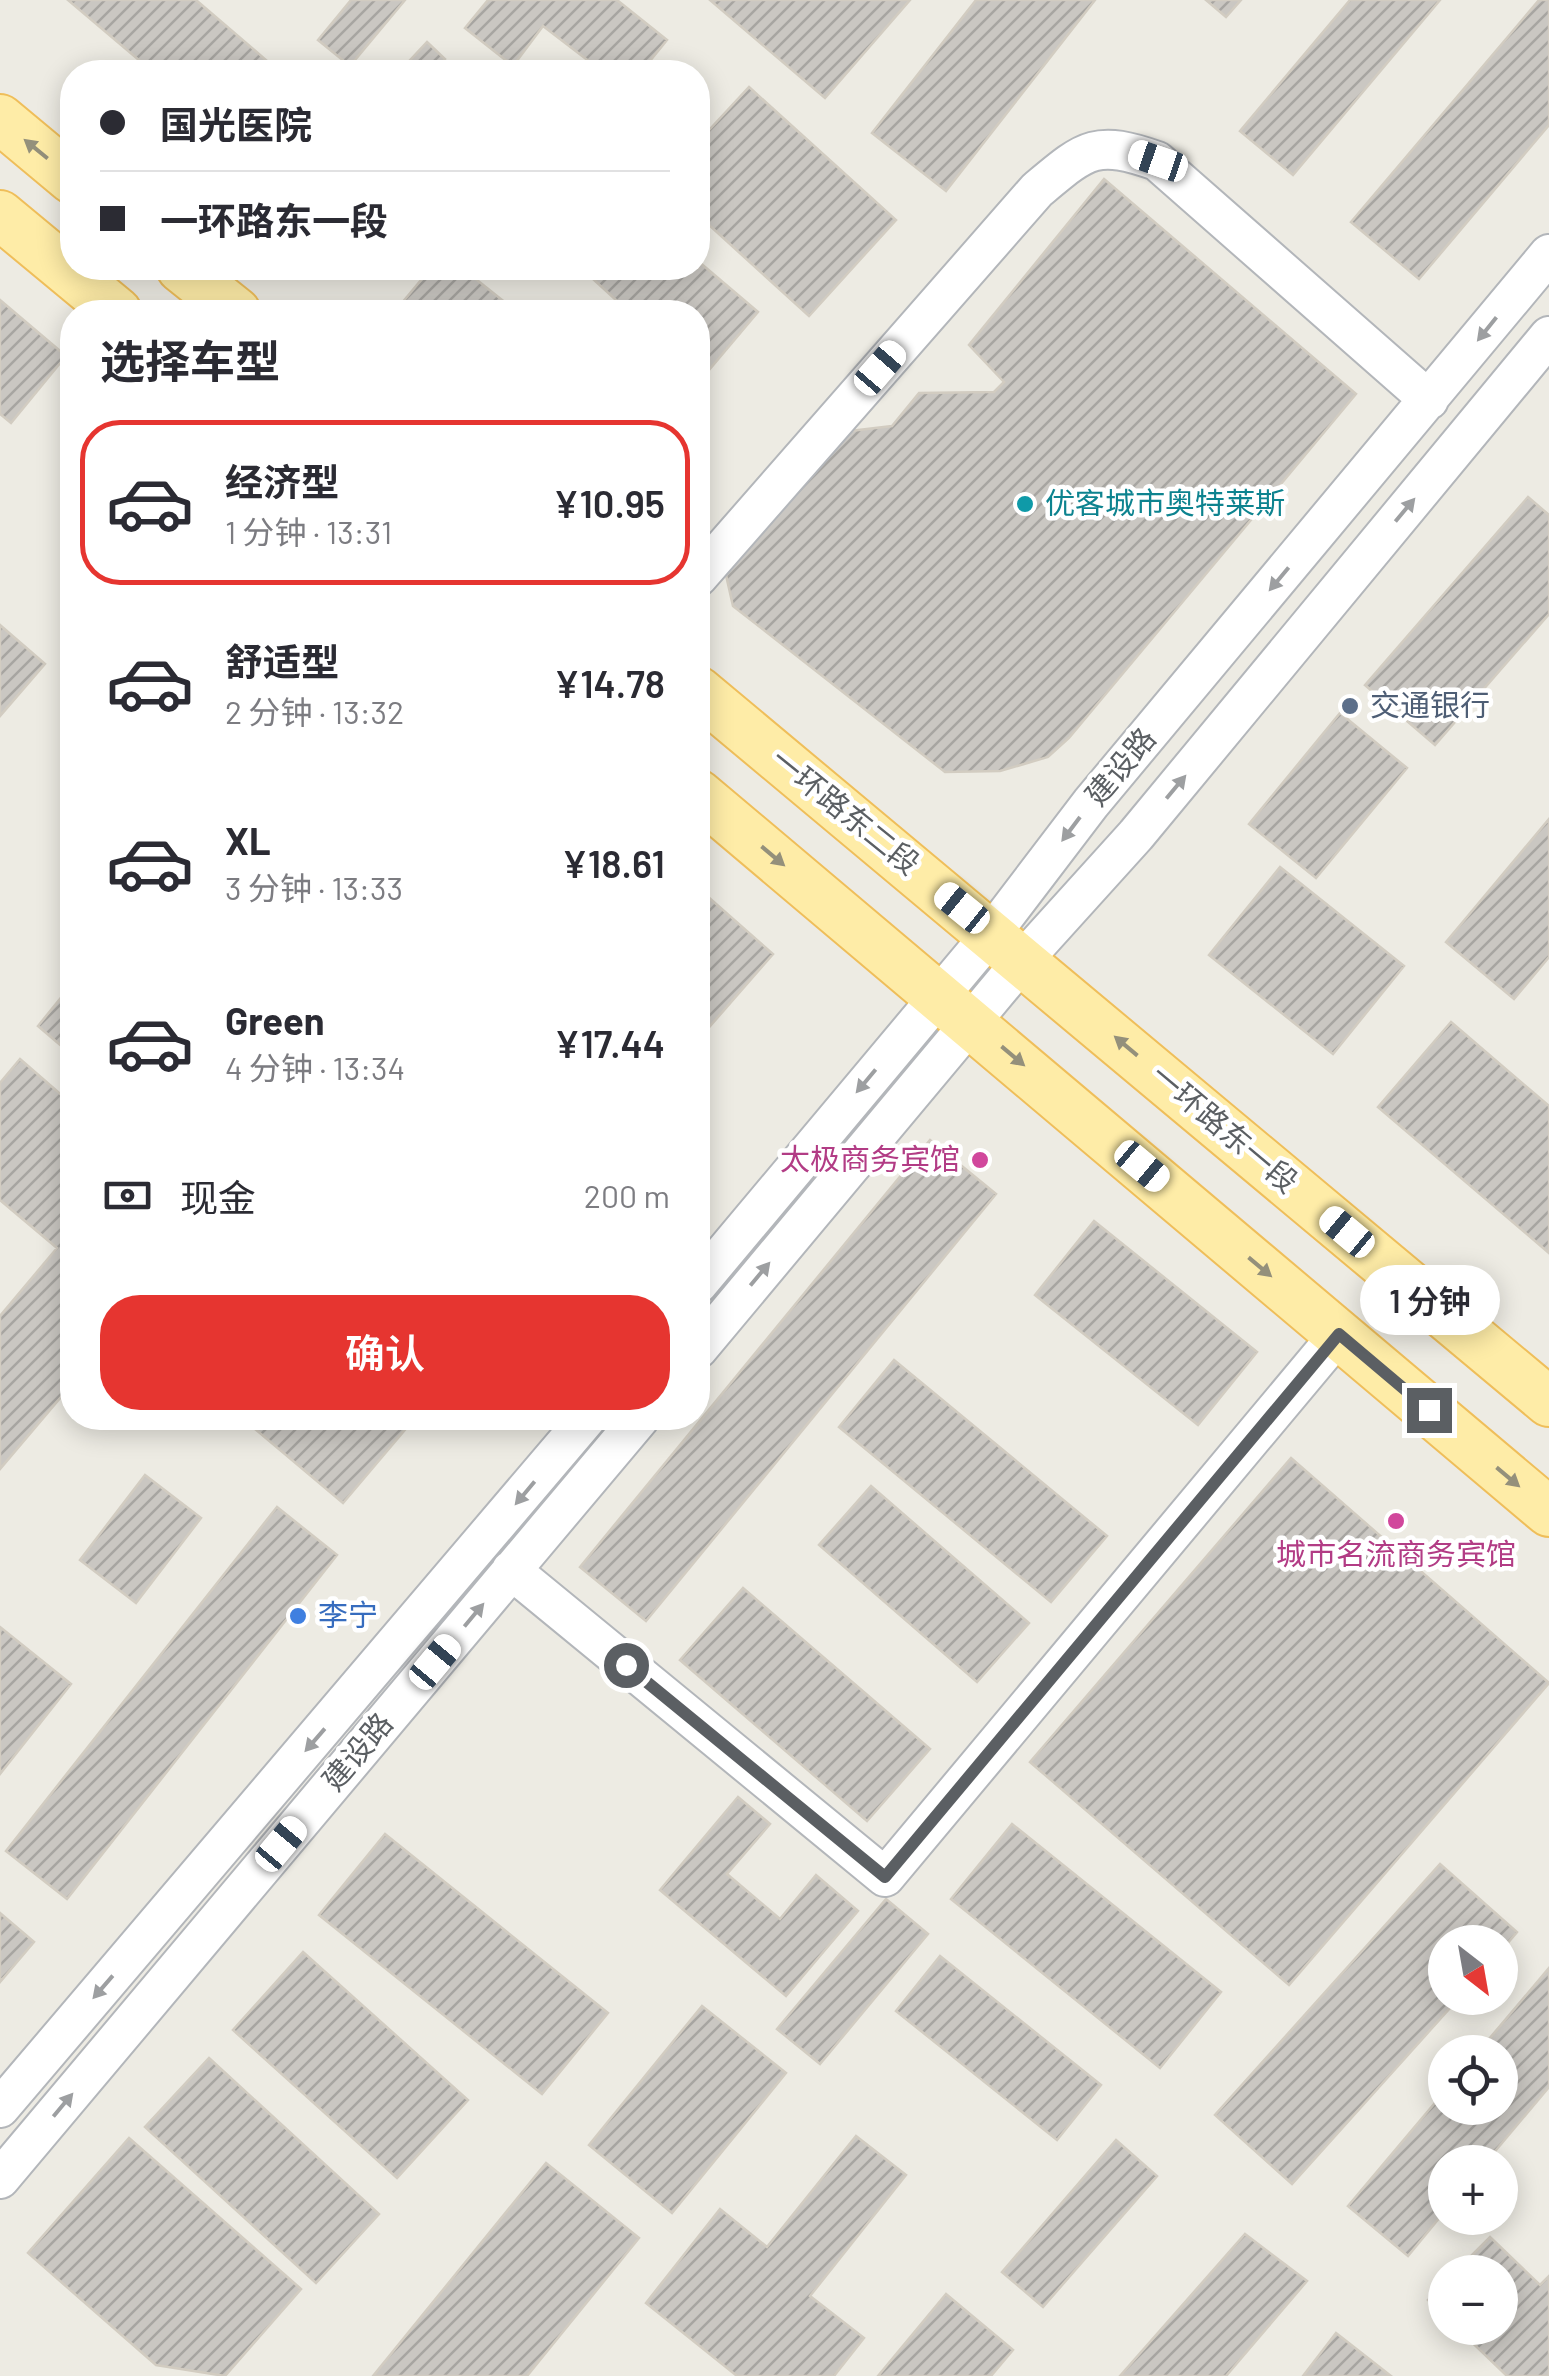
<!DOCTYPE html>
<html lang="zh">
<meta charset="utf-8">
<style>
:root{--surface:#fff;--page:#f2f2f3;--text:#2b2b33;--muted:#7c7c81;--line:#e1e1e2;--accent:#e63530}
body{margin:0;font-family:Barlow,"Noto Sans SC",sans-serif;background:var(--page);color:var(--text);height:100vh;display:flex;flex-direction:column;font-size:38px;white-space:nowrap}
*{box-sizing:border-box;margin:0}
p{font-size:32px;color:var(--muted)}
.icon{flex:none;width:55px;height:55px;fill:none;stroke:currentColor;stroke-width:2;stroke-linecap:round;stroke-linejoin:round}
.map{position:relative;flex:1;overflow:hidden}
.side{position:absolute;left:60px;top:300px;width:650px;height:1130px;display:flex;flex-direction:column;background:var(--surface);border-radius:40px;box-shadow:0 5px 25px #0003}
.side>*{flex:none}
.guide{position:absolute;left:60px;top:60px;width:650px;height:220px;border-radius:40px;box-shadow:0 5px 25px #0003;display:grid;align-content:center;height:220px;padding:0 40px;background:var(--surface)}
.needle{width:65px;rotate:149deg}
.fabs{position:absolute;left:1428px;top:1925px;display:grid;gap:20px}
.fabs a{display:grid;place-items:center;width:90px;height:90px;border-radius:50%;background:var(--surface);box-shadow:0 5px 25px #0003;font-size:50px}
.end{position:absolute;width:45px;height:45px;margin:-22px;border:12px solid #5b5f63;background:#fff;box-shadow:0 0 0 5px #fff}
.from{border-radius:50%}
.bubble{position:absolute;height:70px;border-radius:35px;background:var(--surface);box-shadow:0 5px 25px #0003;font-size:32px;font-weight:600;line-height:70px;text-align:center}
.car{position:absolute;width:30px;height:60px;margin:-30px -15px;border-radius:12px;box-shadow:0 0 8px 2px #0007;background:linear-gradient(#fff 24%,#345 0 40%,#fff 0 76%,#345 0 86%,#fff 0)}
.guide b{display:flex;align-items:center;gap:35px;height:95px;font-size:38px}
.guide b+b{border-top:2px solid var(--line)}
.guide i{width:25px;height:25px;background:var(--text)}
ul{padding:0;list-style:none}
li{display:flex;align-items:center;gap:30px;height:165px;margin:0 20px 15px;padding:0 20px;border:5px solid transparent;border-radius:40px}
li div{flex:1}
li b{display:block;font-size:38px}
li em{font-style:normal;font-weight:600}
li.on{border-color:var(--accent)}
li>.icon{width:90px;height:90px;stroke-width:1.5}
h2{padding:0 40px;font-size:45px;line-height:120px}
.pay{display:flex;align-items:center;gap:25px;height:110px;padding:0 40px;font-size:38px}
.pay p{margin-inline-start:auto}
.action{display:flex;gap:20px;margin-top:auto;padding:20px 40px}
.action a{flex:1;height:115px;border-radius:40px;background:var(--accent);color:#fff;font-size:40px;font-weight:600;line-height:115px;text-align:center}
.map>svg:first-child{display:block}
</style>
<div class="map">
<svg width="1549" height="2376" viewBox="0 0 1549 2376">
<defs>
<pattern id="building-hatch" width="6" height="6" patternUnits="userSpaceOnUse" patternTransform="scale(2.5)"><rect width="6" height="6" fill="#cac7c2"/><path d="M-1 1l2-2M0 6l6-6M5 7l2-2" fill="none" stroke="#a7a5a1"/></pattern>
</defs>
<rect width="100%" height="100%" fill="#edebe3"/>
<path fill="url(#building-hatch)" stroke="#d2ccc1" stroke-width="2.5" d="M68,0H196L266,60L255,72H153Z
M351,0H405L350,66L318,40Z
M488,0H617L667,40L641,72H603L543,26L513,66L465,28Z
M710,0H910L825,98Z
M976,0H1095L946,191L872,133Z
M1206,0H1241L1226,17Z
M1350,0H1440L1293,175L1240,131Z
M1539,0H1549V125L1419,279L1351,222Z
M427,42L445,59L433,72H399Z
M749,87L896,220L809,316L698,215V142Z
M1104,179L1356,394L1069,738L1048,757L1000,771L945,772L733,606L726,575L842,432L892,426L919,393L994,392L1004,382L969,345Z
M698,261L758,312L698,383V312H629L581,268H698Z
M431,268H462L517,312H402L397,309Z
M0,300L66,356L11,423L0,414Z
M1528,497L1549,515V614L1435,745L1365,685Z
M0,625L45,664L0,716Z
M1340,713L1407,768L1316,878L1249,824Z
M1549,819V957L1514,999L1446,942Z
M1280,867L1404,966L1333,1054L1209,955Z
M698,888L773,954L698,1040Z
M72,984V1055L38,1026Z
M1451,1022L1549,1106V1253L1378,1107Z
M20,1059L72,1104V1384L0,1469V1316L57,1248L0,1200V1083Z
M930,1140L996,1194L646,1621L580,1567Z
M1094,1221L1257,1352L1198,1425L1035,1295Z
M894,1360L1107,1536L1051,1602L839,1427Z
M242,1418H415L343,1503Z
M1291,1458L1549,1683L1289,1985L1030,1762Z
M145,1475L201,1518L136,1603L80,1560Z
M871,1486L1029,1623L977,1682L819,1545Z
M277,1507L337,1555L67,1899L6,1851Z
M743,1588L930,1749L867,1821L680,1660Z
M0,1627L71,1684L0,1774Z
M738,1797L770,1824L727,1874L780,1919L816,1875L858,1911L786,1996L660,1890Z
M1012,1824L1221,1992L1160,2068L951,1899Z
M385,1834L608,2013L542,2094L319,1915Z
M1440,1864L1517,1932L1500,1952V1942H1445V1998H1459L1292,2184L1215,2115Z
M886,1899L928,1934L820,2064L777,2029Z
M0,1913L34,1942L0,1982Z
M303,1952L468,2100L397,2178L233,2030Z
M940,1956L1101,2085L1057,2140L896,2011Z
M1549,1968V2087L1486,2162H1445V2211L1408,2256L1348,2206L1445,2091V2108H1500V2052H1478Z
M702,2006L786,2073L672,2213L589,2145Z
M209,2058L379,2214L316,2283L145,2127Z
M856,2136L906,2175L810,2296L864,2338L834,2376H737L646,2303L720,2209L767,2247Z
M129,2138L301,2289L225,2376L156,2365L28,2253Z
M1116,2140L1157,2176L1043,2307L1002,2272Z
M546,2163L639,2238L527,2376H373Z
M1245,2234L1307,2281L1226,2376H1120Z
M1490,2237L1540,2285L1549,2276V2376H1507L1457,2328H1500V2272H1455Z
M1445,2283V2316L1428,2300Z
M946,2294L1013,2350L991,2376H878Z
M1336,2333L1391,2376H1303Z"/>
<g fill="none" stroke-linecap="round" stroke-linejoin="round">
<defs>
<path id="minor" d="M698,577L1037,190C1086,149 1095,139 1157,161L1429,400
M698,1284L992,933L1091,803L1549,254
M698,1349L1023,960L1136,835L1549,336
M511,1570L885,1877L1339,1334
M0,2108L587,1418
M0,2179L640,1418"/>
<path id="major" d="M0,119L72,179
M0,215L117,312
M181,268L236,312
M698,691L1549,1402
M698,794L1549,1512"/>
</defs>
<use href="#minor" stroke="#b3b6ba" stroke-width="42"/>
<use href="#major" stroke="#efbe5a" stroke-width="52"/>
<use href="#minor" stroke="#fff" stroke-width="38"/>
<use href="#major" stroke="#feeca7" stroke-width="48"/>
</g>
<defs><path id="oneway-solid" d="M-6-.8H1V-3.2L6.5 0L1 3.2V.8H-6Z" transform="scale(2.5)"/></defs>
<g fill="#94907b">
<use href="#oneway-solid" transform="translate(36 149) rotate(-141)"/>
<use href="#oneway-solid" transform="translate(773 856) rotate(40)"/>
<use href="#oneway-solid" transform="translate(1126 1046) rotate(-140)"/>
<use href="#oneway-solid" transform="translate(1013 1056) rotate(40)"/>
<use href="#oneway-solid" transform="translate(1260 1267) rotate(40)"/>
<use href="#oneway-solid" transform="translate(1508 1477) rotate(40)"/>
</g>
<g fill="#9d9fa1">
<use href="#oneway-solid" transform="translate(1487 329) rotate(129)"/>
<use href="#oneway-solid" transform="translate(1405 510) rotate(-50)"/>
<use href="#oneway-solid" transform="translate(1279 579) rotate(130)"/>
<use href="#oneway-solid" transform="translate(1176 787) rotate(-50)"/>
<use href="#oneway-solid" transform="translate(1071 829) rotate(127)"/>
<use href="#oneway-solid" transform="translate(866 1081) rotate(130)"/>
<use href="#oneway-solid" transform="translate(760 1274) rotate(-50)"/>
<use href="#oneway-solid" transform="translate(525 1493) rotate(130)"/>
<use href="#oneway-solid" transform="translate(474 1615) rotate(-50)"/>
<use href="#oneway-solid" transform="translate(315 1740) rotate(131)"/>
<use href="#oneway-solid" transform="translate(103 1987) rotate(131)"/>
<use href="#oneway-solid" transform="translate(63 2105) rotate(-50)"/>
</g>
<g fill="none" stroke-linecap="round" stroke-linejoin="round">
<path stroke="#5b5f63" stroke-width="12" d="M626,1665L885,1877L1339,1334L1429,1410"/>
</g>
<circle fill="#0f9aa8" stroke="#fff" stroke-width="4" cx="1025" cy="504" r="10"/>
<circle fill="#5c6f8a" stroke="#fff" stroke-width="4" cx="1350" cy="706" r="10"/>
<g fill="#d1479c" stroke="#fff" stroke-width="4">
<circle cx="980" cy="1160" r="10"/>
<circle cx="1396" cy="1521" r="10"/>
</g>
<circle fill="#3f7fe0" stroke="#fff" stroke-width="4" cx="298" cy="1616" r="10"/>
<g text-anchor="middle" stroke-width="9" stroke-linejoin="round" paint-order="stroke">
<g font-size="30" fill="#0d838f" stroke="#fff" text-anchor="start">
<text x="1045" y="514">优客城市奥特莱斯</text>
</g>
<g font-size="30" fill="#4e5e75" stroke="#fff" text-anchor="start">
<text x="1370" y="716">交通银行</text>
</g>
<g font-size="30" fill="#5b5f63" stroke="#fff">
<text transform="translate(1121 767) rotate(-50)" y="10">建设路</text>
<text transform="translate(845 812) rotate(39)" y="10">一环路东二段</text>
<text transform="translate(1224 1129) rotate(40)" y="10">一环路东一段</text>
<text transform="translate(358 1752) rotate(-50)" y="10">建设路</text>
</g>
<g font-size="30" fill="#b23c85" stroke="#fff" text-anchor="end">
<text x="960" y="1170">太极商务宾馆</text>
<text x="1396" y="1565" text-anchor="middle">城市名流商务宾馆</text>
</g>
<g font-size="30" fill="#366cbe" stroke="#fff" text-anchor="start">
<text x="318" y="1626">李宁</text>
</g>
</g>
</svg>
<div class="fabs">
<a><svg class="needle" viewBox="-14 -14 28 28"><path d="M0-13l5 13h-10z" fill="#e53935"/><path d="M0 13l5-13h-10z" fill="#7c7c81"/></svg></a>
<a><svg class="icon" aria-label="locate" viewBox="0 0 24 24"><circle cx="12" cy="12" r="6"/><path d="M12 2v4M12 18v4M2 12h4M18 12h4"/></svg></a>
<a>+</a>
<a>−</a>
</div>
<i class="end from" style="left:626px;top:1665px"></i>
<i class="end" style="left:1429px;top:1410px"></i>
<div class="bubble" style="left:1360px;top:1265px;width:140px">1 分钟</div>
<i class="car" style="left:1158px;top:161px;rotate:289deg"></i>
<i class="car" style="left:880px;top:368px;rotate:41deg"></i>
<i class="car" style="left:962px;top:908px;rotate:309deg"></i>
<i class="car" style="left:1142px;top:1166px;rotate:130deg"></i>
<i class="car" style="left:1347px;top:1232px;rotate:310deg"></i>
<i class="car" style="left:435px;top:1662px;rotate:40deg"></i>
<i class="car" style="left:281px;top:1844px;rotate:40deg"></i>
<div class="guide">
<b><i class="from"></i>国光医院</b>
<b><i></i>一环路东一段</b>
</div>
<section class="side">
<h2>选择车型</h2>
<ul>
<li class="on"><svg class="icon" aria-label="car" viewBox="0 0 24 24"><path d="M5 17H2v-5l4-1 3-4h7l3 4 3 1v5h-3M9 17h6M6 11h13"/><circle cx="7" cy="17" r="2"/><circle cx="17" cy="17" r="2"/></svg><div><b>经济型</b><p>1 分钟 · 13:31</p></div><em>¥10.95</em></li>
<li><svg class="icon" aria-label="car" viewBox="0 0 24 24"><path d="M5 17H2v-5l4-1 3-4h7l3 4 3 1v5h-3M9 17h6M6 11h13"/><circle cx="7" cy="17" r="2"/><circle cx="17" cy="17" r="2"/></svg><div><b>舒适型</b><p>2 分钟 · 13:32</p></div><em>¥14.78</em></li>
<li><svg class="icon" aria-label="car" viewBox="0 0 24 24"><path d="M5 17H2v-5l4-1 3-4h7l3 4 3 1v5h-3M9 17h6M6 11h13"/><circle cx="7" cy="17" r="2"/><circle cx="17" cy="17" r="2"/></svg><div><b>XL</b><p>3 分钟 · 13:33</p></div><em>¥18.61</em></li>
<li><svg class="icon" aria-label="car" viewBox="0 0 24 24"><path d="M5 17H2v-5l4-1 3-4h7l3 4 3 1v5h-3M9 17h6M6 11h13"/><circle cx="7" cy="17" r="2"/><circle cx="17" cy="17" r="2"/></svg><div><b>Green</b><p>4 分钟 · 13:34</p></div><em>¥17.44</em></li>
</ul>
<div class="pay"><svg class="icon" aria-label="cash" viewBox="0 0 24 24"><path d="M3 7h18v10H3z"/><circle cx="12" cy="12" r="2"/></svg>现金<p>200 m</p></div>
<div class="action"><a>确认</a></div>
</section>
</div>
